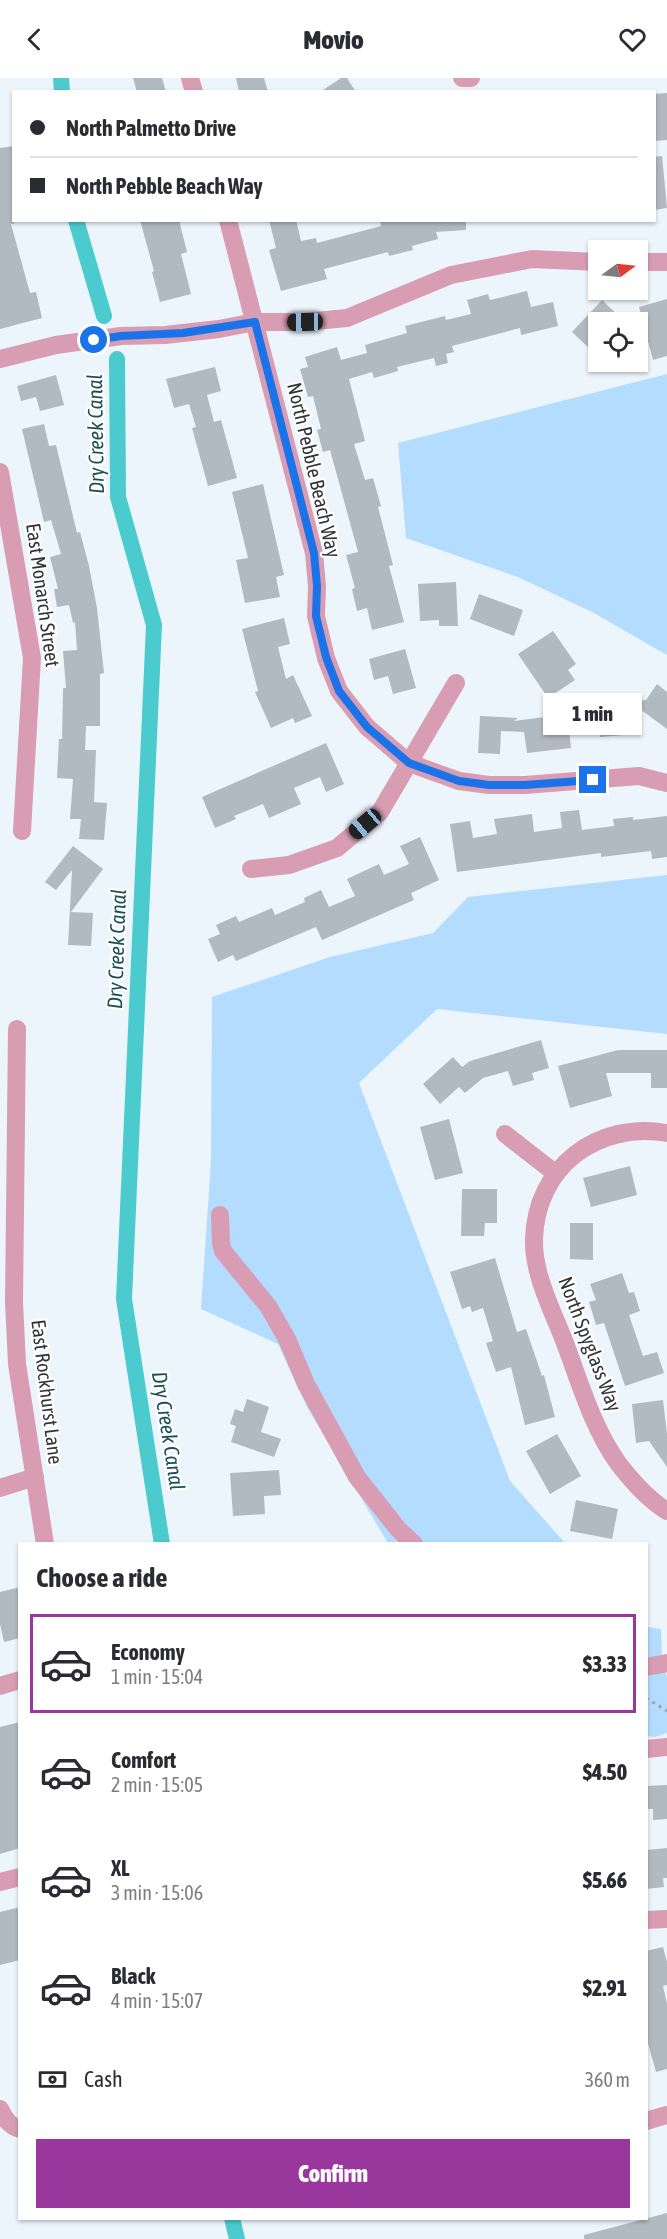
<!DOCTYPE html>
<meta charset="utf-8">
<style>
:root{--surface:#fff;--page:#f7f7f7;--text:#2b2b33;--muted:#7c7c81;--line:#e1e1e2;--accent:#99379d}
body{margin:0;font-family:"Asap Condensed",sans-serif;background:var(--page);color:var(--text);height:100vh;display:flex;flex-direction:column;font-size:22px;white-space:nowrap}
*{box-sizing:border-box;margin:0}
p{font-size:20px;color:var(--muted)}
.icon{flex:none;width:33px;height:33px;fill:none;stroke:currentColor;stroke-width:2;stroke-linecap:round;stroke-linejoin:round}
.map{position:relative;flex:1;overflow:hidden}
.sheet{position:absolute;left:18px;top:1464px;width:630px;height:678px;display:flex;flex-direction:column;background:var(--surface);border-radius:0px;box-shadow:0 2px 4px #0004}
.sheet>*{flex:none}
.banner{position:absolute;left:12px;top:12px;width:644px;height:132px;border-radius:0px;box-shadow:0 2px 4px #0004;display:grid;align-content:center;height:132px;padding:0 18px;background:var(--surface)}
.needle{width:39px;rotate:75deg}
.fabs{position:absolute;left:588px;top:162px;display:grid;gap:12px}
.fabs a{display:grid;place-items:center;width:60px;height:60px;border-radius:0px;background:var(--surface);box-shadow:0 2px 4px #0004;font-size:30px}
.end{position:absolute;width:27px;height:27px;margin:-14px;border:8px solid #1a73e8;background:#fff;box-shadow:0 0 0 3px #fff}
.from{border-radius:50%}
.bubble{position:absolute;height:42px;border-radius:0px;background:var(--surface);box-shadow:0 2px 4px #0004;font-size:20px;font-weight:800;line-height:42px;text-align:center}
.car{position:absolute;width:18px;height:36px;margin:-18px -9px;border-radius:8px;box-shadow:0 0 4px 2px #0007;background:linear-gradient(#222 24%,#8ab4d8 0 40%,#222 0 76%,#8ab4d8 0 86%,#222 0)}
.banner b{display:flex;align-items:center;gap:21px;height:57px;font-size:22px}
.banner b+b{border-top:2px solid var(--line)}
.banner i{width:15px;height:15px;background:var(--text)}
ul{padding:0;list-style:none}
li{display:flex;align-items:center;gap:18px;height:99px;margin:0 12px 9px;padding:0 6px;border:3px solid transparent;border-radius:0px}
li div{flex:1}
li b{display:block;font-size:22px}
li em{font-style:normal;font-weight:800}
li.selected{border-color:var(--accent)}
li>.icon{width:54px;height:54px;stroke-width:1.5}
h2{padding:0 18px;font-size:27px;line-height:72px}
.pay{display:flex;align-items:center;gap:15px;height:66px;padding:0 18px;font-size:22px}
.pay p{margin-inline-start:auto}
.action{display:flex;gap:12px;margin-top:auto;padding:12px 18px}
.action a{flex:1;height:69px;border-radius:0px;background:var(--accent);color:#fff;font-size:24px;font-weight:800;line-height:69px;text-align:center}
header{display:flex;justify-content:space-between;align-items:center;height:78px;padding:0 18px;background:var(--surface);font-size:27px;font-weight:800}
.map>svg:first-child{display:block}
</style>
<header><svg class="icon" aria-label="back" viewBox="0 0 24 24"><path d="M15 5l-7 7 7 7"/></svg>Movio<svg class="icon" aria-label="heart" viewBox="0 0 24 24"><path d="M12 20l-8-8c-3-5 5-10 8-4 3-6 11-1 8 4z"/></svg></header>
<div class="map">
<svg width="667" height="2161" viewBox="0 0 667 2161">
<rect width="100%" height="100%" fill="#edf5fc"/>
<path fill="#b3dcff" d="M667,296V577L592,534L518,499L406,460L398,365Z
M667,797V956L437,931L359,1005L510,1403L565,1465H388L308,1331L278,1266L201,1231L211,1083L212,919L330,879L433,855L468,819Z
M647,1549L661,1551L662,1584L667,1599V1655L655,1659L647,1658Z"/>
<g fill="none" stroke-linecap="round" stroke-linejoin="round">
<path stroke="#4bcbce" stroke-width="16" d="M61,0L62,14
M76,142L104,238
M117,281L118,419L154,547L124,1221L162,1466
M232,2140L237,2161"/>
</g>
<path fill="#b2bac1" d="M133,0H162L166,14H137Z
M236,0H264L268,14H239Z
M341,0H347L356,14H320Z
M667,15V62L654,63V16Z
M14,68V146H11L30,215L36,214L42,240L0,251V70Z
M662,78L667,130L654,132V79Z
M140,142H179L187,174L181,176L191,216L160,224L152,194L154,193Z
M269,142H296L301,163L316,160L317,165L381,148L380,142H466V152L436,154L438,161L412,168L413,172L389,178L388,174L324,191L327,201L281,213L269,172L276,170Z
M527,213L531,229L553,224L558,248L521,257L520,250L452,268L454,274L446,276L448,285L436,288L434,280L397,289L398,293L374,300L372,294L349,301L365,363L354,366L365,402L373,400L381,428L378,429L393,487L389,488L404,544L372,552L367,530L357,533L352,511L355,510L346,477L358,474L330,372L323,374L317,352L321,351L313,318L308,319L300,291L308,289L305,279L337,269L341,282L367,275L365,267L407,255L405,248L445,238L446,242L471,236L467,222L488,216L490,222Z
M667,221V278L653,282L639,229Z
M602,222L625,244H598V263L591,272L572,254Z
M215,289L221,313L207,317L214,344L221,342L237,400L208,408L192,350L196,349L189,326L174,330L166,301Z
M56,297L64,327L40,333L36,319L21,323L17,308Z
M44,346L49,368L56,367L77,455L80,454L89,488L97,530L104,595L100,596V648H86L85,672H96L94,724L107,725L104,762L79,761L81,741H70L73,701L57,700L59,661H62L63,610H66L63,573L77,572L75,544L73,545L69,527L57,529L54,511H58L50,479L61,476L51,442L44,444L22,351Z
M263,406L284,497L276,499L280,519L245,525L236,482L248,480L232,414Z
M456,504L458,548H439V542L420,543L418,506Z
M479,516L523,532L514,558L470,541Z
M284,540L290,566L278,569L286,601L293,597L312,638L295,645L293,640L271,650L255,614L258,613L242,551Z
M553,553L576,586L568,592L575,602L548,620L518,576Z
M405,571L416,610L393,616L388,598L374,602L369,581Z
M657,606L667,614V651L633,626L636,656L600,659L599,648L569,651L571,670L527,675L524,654L501,653L500,676L478,675L480,638L518,640L514,643L583,634V628L646,622Z
M326,665L344,706L326,714L320,699L294,710L301,726L269,740L263,726L234,738L236,741L215,750L202,719Z
M579,732L582,752L614,748L613,741L633,739V742L667,738V779L652,781L651,773L601,779V775L457,794L450,746L470,743L473,760L497,756L494,741L532,736L534,754L562,750L560,734Z
M420,759L439,802L411,815L414,822L322,862L316,849L236,883L233,877L218,884L208,861L220,856L216,847L236,838L239,844L272,830L275,837L305,824L304,820L321,812L329,829L355,818L347,801L379,786L384,797L409,786L400,768Z
M73,768L103,791L71,834L93,835L91,868L68,867L72,792L56,812L45,804Z
M541,962L549,990L532,995L534,1002L513,1008L508,993L483,1000L465,1015L459,1009L440,1026L423,1006L453,979L462,989L470,983Z
M618,972H667V1010H651V995H606L612,1018L570,1030L558,988Z
M449,1041L463,1095L435,1102L420,1049Z
M630,1088L637,1117L591,1129L583,1100Z
M462,1111H497V1145H485L484,1158H461Z
M570,1145H593V1182L570,1181Z
M495,1180L517,1254L526,1251L542,1298L544,1297L555,1339L525,1347L511,1289L496,1294L486,1265L493,1263L483,1230L472,1234L470,1228L462,1231L450,1194Z
M622,1195L629,1215L634,1214L640,1233L629,1237L643,1278L657,1274L664,1295L625,1308L604,1245L596,1247L589,1224L596,1222L590,1206Z
M247,1321L269,1329L261,1354L281,1361L274,1379L231,1364L236,1348L230,1346L235,1331L243,1334Z
M663,1322L667,1356V1389L649,1363L636,1365L632,1326Z
M557,1356L581,1398L550,1416L526,1373Z
M279,1392L281,1417L264,1418L265,1436L233,1438L230,1395Z
M576,1422L618,1431L612,1461L570,1453Z
M20,1509V1560L4,1564L0,1546V1514Z
M20,1644V1770L0,1776V1649Z
M667,1707V1741L653,1742V1731H646V1708Z
M667,1770V1800H663L664,1809L646,1811V1772Z
M20,1829V1882L0,1887V1834Z
M663,1869L667,1884V1907L663,1908L667,1926V1991L656,1994L646,1958V1873Z
M667,2135V2161H584V2157Z"/>
<g fill="none" stroke-linecap="round" stroke-linejoin="round">
<path stroke="#9ea4a9" stroke-width="3" stroke-dasharray="3 4.5" stroke-linecap="butt" d="M646,1620L667,1633"/>
<path stroke="#d89cb3" stroke-width="18" d="M190,0L194,14
M462,0H471
M228,142L314,475L317,508L316,538L326,580L339,613L367,649L409,685L459,703L489,707H525L639,698L667,705
M638,184H667
M0,281L56,267L121,258L165,257L219,251L255,244H305L347,240L451,197L532,181L598,184
M0,394L32,580L22,753
M251,791L289,787L337,770L380,734L456,605
M17,951L14,1224L17,1286L45,1466
M667,1055C597,1043 536,1089 534,1161C533,1197 553,1233 565,1265C580,1305 593,1350 618,1385C631,1402 649,1422 667,1433
M505,1056L555,1095
M220,1137L221,1165L223,1173L268,1228L287,1261L306,1306L357,1399L398,1451L414,1466
M0,1410L35,1399
M646,1589L667,1585
M0,1608L20,1602
M646,1671L667,1669
M0,1804L20,1799
M646,1842L667,1841
M0,2031C4,2040 10,2049 20,2051
M646,2043L667,2037"/>
</g>
<g fill="none" stroke-linecap="round" stroke-linejoin="round">
<path stroke="#1a73e8" stroke-width="8" d="M94,262L121,258L183,255L255,244L314,475L317,508L316,538L326,579L339,613L367,649L409,685L459,703L489,707H525L593,702"/>
</g>
<g text-anchor="middle" stroke-width="4.5" stroke-linejoin="round" paint-order="stroke">
<g font-size="20" fill="#323537" stroke="#fff">
<text transform="translate(314 392) rotate(77)" y="7">North Pebble Beach Way</text>
<text transform="translate(43 517) rotate(82)" y="7">East Monarch Street</text>
<text transform="translate(590 1266) rotate(69)" y="7">North Spyglass Way</text>
<text transform="translate(47 1314) rotate(83)" y="7">East Rockhurst Lane</text>
</g>
<g font-size="21" font-style="italic" fill="#1b5153" stroke="#fff">
<text transform="translate(96 356) rotate(-91)" y="7">Dry Creek Canal</text>
<text transform="translate(117 871) rotate(-88)" y="7">Dry Creek Canal</text>
<text transform="translate(168 1353) rotate(81)" y="7">Dry Creek Canal</text>
</g>
</g>
</svg>
<div class="fabs">
<a><svg class="needle" viewBox="-14 -14 28 28"><path d="M0-13l5 13h-10z" fill="#e53935"/><path d="M0 13l5-13h-10z" fill="#7c7c81"/></svg></a>
<a><svg class="icon" aria-label="locate" viewBox="0 0 24 24"><circle cx="12" cy="12" r="6"/><path d="M12 2v4M12 18v4M2 12h4M18 12h4"/></svg></a>
</div>
<i class="end from" style="left:94px;top:262px"></i>
<i class="end" style="left:593px;top:702px"></i>
<div class="bubble" style="left:543px;top:615px;width:99px">1 min</div>
<i class="car" style="left:305px;top:244px;rotate:269deg"></i>
<i class="car" style="left:365px;top:746px;rotate:230deg"></i>
<div class="banner">
<b><i class="from"></i>North Palmetto Drive</b>
<b><i></i>North Pebble Beach Way</b>
</div>
<section class="sheet">
<h2>Choose a ride</h2>
<ul>
<li class="selected"><svg class="icon" aria-label="car" viewBox="0 0 24 24"><path d="M5 17H2v-5l4-1 3-4h7l3 4 3 1v5h-3M9 17h6M6 11h13"/><circle cx="7" cy="17" r="2"/><circle cx="17" cy="17" r="2"/></svg><div><b>Economy</b><p>1 min · 15:04</p></div><em>$3.33</em></li>
<li><svg class="icon" aria-label="car" viewBox="0 0 24 24"><path d="M5 17H2v-5l4-1 3-4h7l3 4 3 1v5h-3M9 17h6M6 11h13"/><circle cx="7" cy="17" r="2"/><circle cx="17" cy="17" r="2"/></svg><div><b>Comfort</b><p>2 min · 15:05</p></div><em>$4.50</em></li>
<li><svg class="icon" aria-label="car" viewBox="0 0 24 24"><path d="M5 17H2v-5l4-1 3-4h7l3 4 3 1v5h-3M9 17h6M6 11h13"/><circle cx="7" cy="17" r="2"/><circle cx="17" cy="17" r="2"/></svg><div><b>XL</b><p>3 min · 15:06</p></div><em>$5.66</em></li>
<li><svg class="icon" aria-label="car" viewBox="0 0 24 24"><path d="M5 17H2v-5l4-1 3-4h7l3 4 3 1v5h-3M9 17h6M6 11h13"/><circle cx="7" cy="17" r="2"/><circle cx="17" cy="17" r="2"/></svg><div><b>Black</b><p>4 min · 15:07</p></div><em>$2.91</em></li>
</ul>
<div class="pay"><svg class="icon" aria-label="cash" viewBox="0 0 24 24"><path d="M3 7h18v10H3z"/><circle cx="12" cy="12" r="2"/></svg>Cash<p>360 m</p></div>
<div class="action"><a>Confirm</a></div>
</section>
</div>
